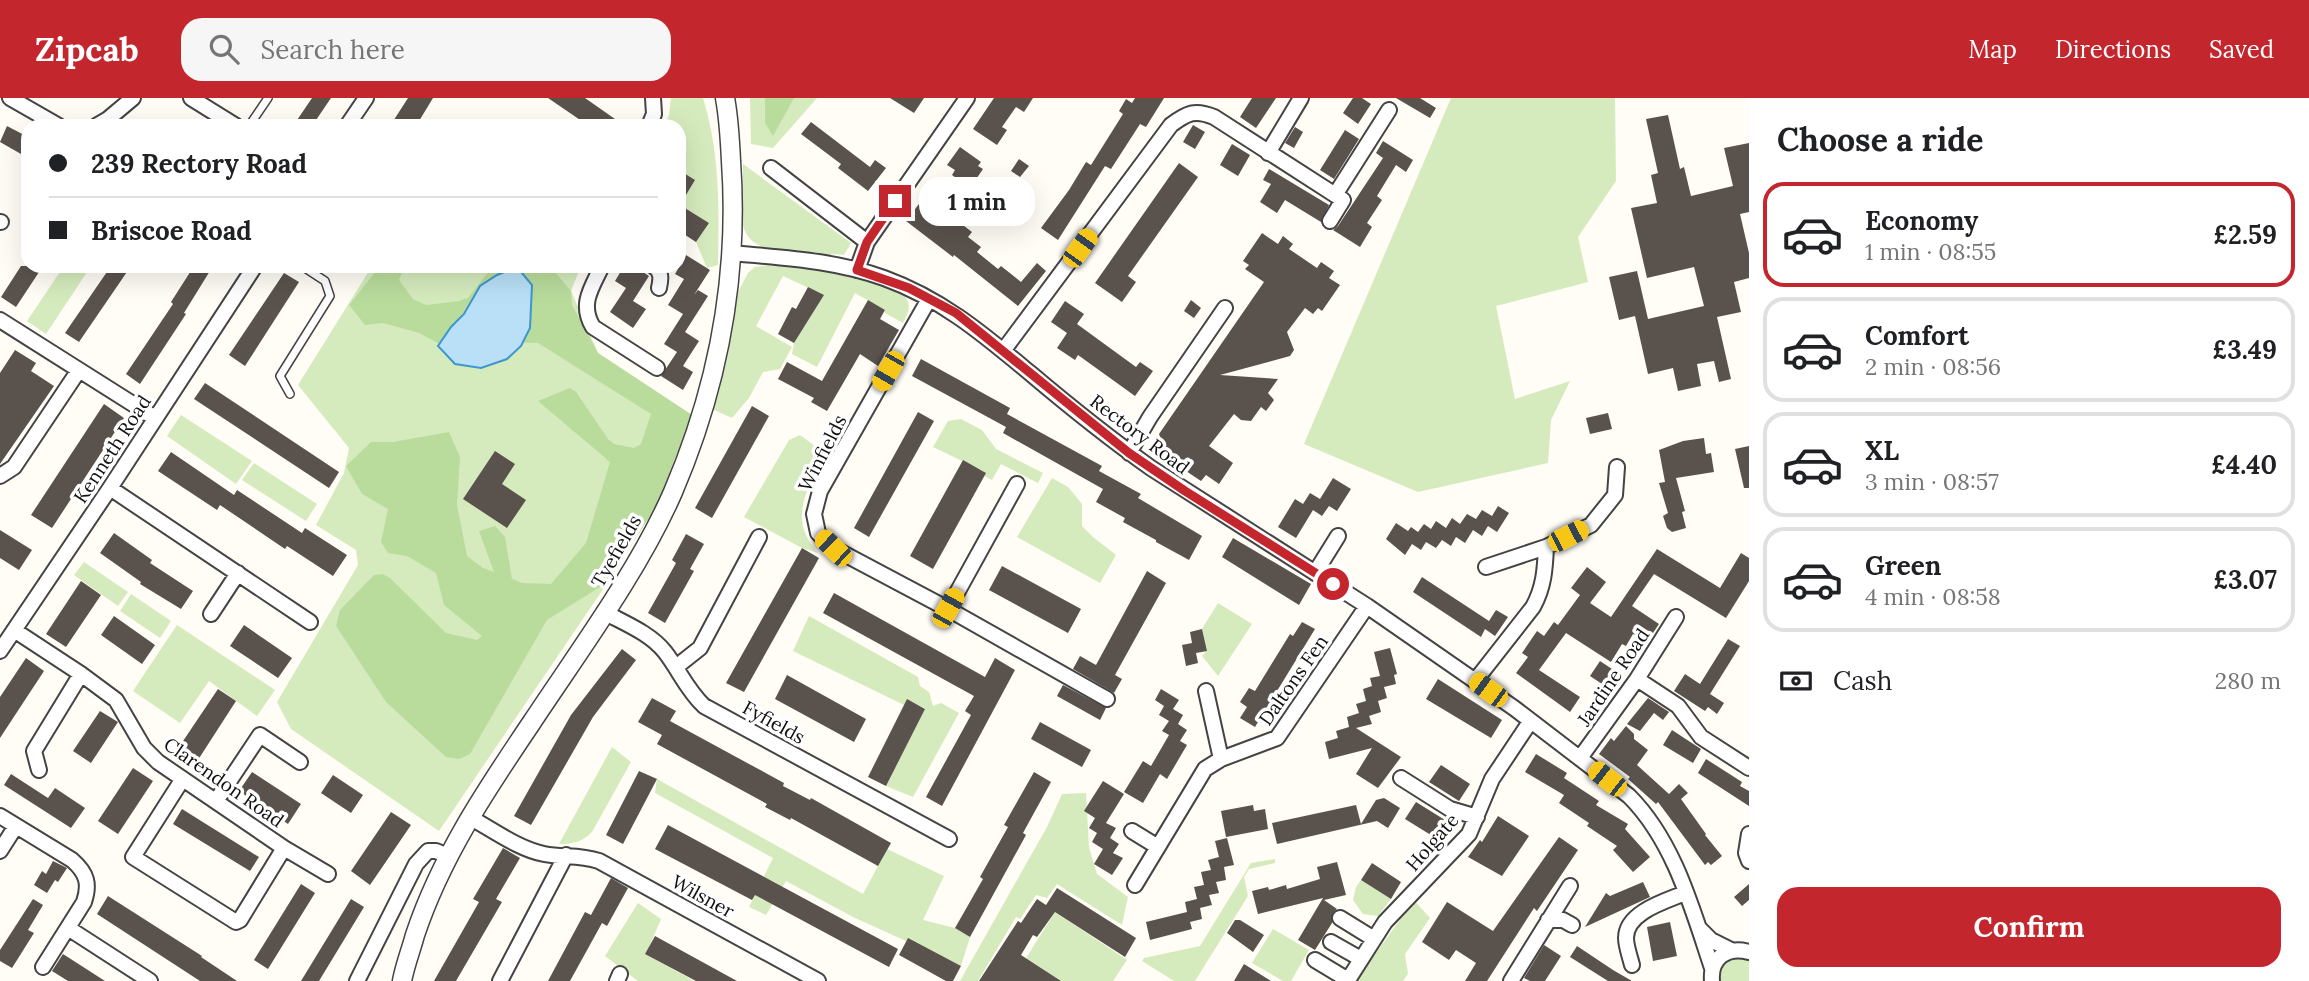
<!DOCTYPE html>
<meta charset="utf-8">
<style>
:root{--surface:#fff;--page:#f6f6f6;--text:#202124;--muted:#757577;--line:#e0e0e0;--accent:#c4262e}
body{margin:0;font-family:Lora,serif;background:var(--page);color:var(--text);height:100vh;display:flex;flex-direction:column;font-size:26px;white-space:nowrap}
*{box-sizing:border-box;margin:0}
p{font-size:23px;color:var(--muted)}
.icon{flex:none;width:38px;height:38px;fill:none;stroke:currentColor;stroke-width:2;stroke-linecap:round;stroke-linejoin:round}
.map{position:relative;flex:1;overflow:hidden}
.side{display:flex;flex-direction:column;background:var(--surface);width:560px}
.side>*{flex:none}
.top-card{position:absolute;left:21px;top:21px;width:665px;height:154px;border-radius:21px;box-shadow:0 7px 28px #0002;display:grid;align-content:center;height:154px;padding:0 28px;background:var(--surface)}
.end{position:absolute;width:32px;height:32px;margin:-16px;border:9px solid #c4262e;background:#fff;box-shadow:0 0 0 4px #fff}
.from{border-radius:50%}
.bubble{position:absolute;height:49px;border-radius:21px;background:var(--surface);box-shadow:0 7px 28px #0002;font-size:23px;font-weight:700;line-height:49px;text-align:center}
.car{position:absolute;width:21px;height:42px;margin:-21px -10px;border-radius:9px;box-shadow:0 0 5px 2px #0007;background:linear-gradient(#f5c518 24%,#345 0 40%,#f5c518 0 76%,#345 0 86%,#f5c518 0)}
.top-card b{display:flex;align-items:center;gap:24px;height:66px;font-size:26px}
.top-card b+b{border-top:2px solid var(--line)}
.top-card i{width:18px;height:18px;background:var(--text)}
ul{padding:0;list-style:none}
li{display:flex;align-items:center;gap:21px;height:105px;margin:0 14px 10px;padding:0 14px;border:4px solid var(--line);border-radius:21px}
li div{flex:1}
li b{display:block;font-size:26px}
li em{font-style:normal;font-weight:700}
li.current{border-color:var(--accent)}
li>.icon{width:63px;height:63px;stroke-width:1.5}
h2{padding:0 28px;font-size:32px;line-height:84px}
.pay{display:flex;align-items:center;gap:18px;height:77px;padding:0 28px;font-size:26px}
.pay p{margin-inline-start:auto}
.primary-button{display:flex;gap:14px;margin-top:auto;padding:14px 28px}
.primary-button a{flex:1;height:80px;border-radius:21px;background:var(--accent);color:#fff;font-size:28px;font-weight:700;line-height:80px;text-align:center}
header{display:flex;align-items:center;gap:42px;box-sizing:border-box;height:98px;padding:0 35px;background:var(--accent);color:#fff}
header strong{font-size:33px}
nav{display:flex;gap:38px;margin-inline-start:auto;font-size:24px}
.search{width:490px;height:63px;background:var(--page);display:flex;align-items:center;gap:18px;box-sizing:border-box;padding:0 24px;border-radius:21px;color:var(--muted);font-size:26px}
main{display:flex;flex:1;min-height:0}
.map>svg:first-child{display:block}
</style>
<header>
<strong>Zipcab</strong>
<div class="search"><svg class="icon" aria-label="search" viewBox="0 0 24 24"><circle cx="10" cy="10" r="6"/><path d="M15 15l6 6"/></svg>Search here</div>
<nav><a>Map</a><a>Directions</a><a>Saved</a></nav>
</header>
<main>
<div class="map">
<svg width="1749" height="883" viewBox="0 0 1749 883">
<rect width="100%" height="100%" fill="#fffdf5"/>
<path fill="#d5ebbd" d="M671,0H703C720,55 719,109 718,167L707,170L696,144L709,125L680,107L695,82L679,72V28H664L669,17Z
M750,0H817L773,50L751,46Z
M1451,0H1615L1616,83L1578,139L1588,184L1496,208L1515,301L1570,283L1551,322L1548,365L1418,394L1304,346Z
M743,66L851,145L844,157C823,155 779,155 761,148C751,144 746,137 743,128Z
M775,166C801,169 892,178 906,200C912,209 907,217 903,225L885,215V212L855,195L817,269L792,256L794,245L824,197L783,178L756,228L792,249L780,271L763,274L749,300L732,320L712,311L729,251L738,194L748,175L755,169Z
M64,168H91L46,236L27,223Z
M372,168H581L571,193L598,255L692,317L654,411L608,484L439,733L291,631L277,604L358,467L356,452L316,427L344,375L349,350L298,287Z
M181,317L252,363L236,386L167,338Z
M961,321L982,332L996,351L1043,375L1038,385L1001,366L992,382L984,378L985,374L933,349L948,323Z
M800,337L826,356C807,391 787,420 818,455L802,450L744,419L789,342Z
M254,365L317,406L306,423L242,382Z
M1052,380L1068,389L1082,406V428L1093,439L1116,457L1100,485L1017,439Z
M84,464L128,494L118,508L74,477Z
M131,496L171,523L160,540L120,513Z
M1218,505L1252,526L1218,578L1202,558L1207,552L1202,531Z
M809,518L918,579L920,588L929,594L933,608L941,605L959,615L913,699L886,688L925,610L907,602L904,607L793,553Z
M177,527L275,592L257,618L209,583L180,625L133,593Z
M612,649L631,664L592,734C582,744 573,746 559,746Z
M657,681L863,796L887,751L944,778L923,822L955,830L970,839L961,868L853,819L786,783L766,817L749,809L773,760L655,695Z
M1086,695L1089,749L1097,776L1128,799L1122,827L1057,786L1047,800L1036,797L1020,821L1016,819L978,883H960L1047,729L1062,696Z
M1275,761V765L1249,771L1244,779L1248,798L1195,883H1174L1142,863L1144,860L1200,848L1251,765Z
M1361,782L1391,801L1378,818L1363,816L1353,802L1356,789Z
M1414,802L1430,820L1405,856L1408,876L1403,883H1356Z
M638,805L661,821L646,856L694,883H638L605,858Z
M1055,814L1127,862L1113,883H1061L1026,860Z
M1273,831L1309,852L1291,883H1283L1252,865Z
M1733,859H1744L1749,862V883H1719C1717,871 1722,864 1733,859Z"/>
<path fill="#b9dc9c" d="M765,0H794L773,38L765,25Z
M380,168H405L399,182L413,201L426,207L459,203L468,200L493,168H550L571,193L572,207L598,255L692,317L657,407L608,484L547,522L470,656L459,661L446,659L386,604L336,528L340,512L374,477L383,476L390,480L446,535L477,542L482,538L444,507L436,475L407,458L388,455L381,444L388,411L362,396L346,368L371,344H393L449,334L460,359L457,407L467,458L483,470L494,474L479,433L495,428L505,439L512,481L522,485L551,486L586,445L610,364L538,303L570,290L576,294L608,341L614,346L634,350L641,346L651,316L538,245L502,244L447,250L419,235L383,225L365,227L349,207Z"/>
<path fill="#b9e0f7" stroke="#3f96cf" stroke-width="2" d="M517,169L532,187L530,230L521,248L507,261L481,270L455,266L438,248L451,229L464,216L480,188L497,177Z"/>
<path fill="#5a524d" d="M312,0H331L312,28H293Z
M408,0H433L416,28H390Z
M548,0H585L625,28H589Z
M890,0H924L914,15Z
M994,0H1033L1024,14L1016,9L1002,29L1007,32L997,47L973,31Z
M1135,0H1164L1146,29L1140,26L1111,71L1105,68L1058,142L1041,130L1069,92L1086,64L1091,67L1123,16L1119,13L1126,1L1132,5Z
M1252,0H1276L1256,30L1240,19Z
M1353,0H1362L1371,6L1358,26L1343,15Z
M1396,0H1420L1436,10L1430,20Z
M1668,17L1680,71L1684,69L1691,98L1733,88L1724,50L1749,45V114L1740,116L1749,155V180L1734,184L1741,214L1717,219L1731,281L1719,284L1714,263L1697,266L1701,288L1678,293L1673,270L1648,276L1635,218L1619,222L1609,179L1637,173L1648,221L1704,208L1694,169L1647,180L1631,110L1657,105L1651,77L1658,75L1646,21Z
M811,24L870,69L875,62L886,70L868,93L838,70L841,66L801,36Z
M1193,27L1205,34L1195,51L1183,44Z
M7,28L28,39V60L0,44Z
M1295,29L1303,34L1294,50L1285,45Z
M1345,32L1359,41L1334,81L1320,72Z
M1383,43L1413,62L1406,74L1396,67L1377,98L1382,102L1367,125L1372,129L1360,149L1333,132L1338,128L1383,60L1376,55Z
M1232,46L1250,57L1238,78L1220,67Z
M960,49L981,64L978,68L983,71L970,90L952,77L955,72L947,67Z
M1019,61L1029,68L1020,79L1011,73Z
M1179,65L1198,79L1128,178L1136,184L1122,204L1095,185Z
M1269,71L1329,107L1321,124L1285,102L1277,115L1260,104L1271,86L1263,82Z
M679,72L695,82L680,107L709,125L696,144L679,133Z
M925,98L972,134L968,139L981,149L977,154L998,171L1001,168L1021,184L1037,165L1046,173L1018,208L954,157L953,159L906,123Z
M1262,135L1278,146L1283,138L1293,146L1289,151L1317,170L1321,164L1334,173L1329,180L1340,187L1322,213L1318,210L1313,216L1305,210L1287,234L1294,252L1290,258L1220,277L1278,281L1268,295L1274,302L1266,313L1261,309L1251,323L1241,322L1234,316L1209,348L1233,365L1219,386L1206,377L1201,383L1183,371L1187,366L1164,350L1159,336L1264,184L1245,171L1249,167L1243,163Z
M686,157L710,172L694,197L698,192L708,198L685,234L699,243L683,268L693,274L683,292L661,278L677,254L664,246L683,216L668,207L684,181L675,176Z
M21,168H43L16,209L1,199Z
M111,168H131L79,244L65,235Z
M194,168H213L184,215L186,216L140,286L126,276L173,206L171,204Z
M624,168H634L649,178L633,203L646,211L633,230L610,214L626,190L615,183Z
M284,175L299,184L245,268L229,257Z
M808,189L824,197L794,245L778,236L792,209L796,211Z
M868,202L885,212L880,221L899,232L878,268L860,256L827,313L811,304L814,300L778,281L787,264L822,283Z
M1191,202L1201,210L1194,220L1184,213Z
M1065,203L1084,216L1077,226L1136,269L1140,264L1153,273L1135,298L1078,257L1075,262L1057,250L1067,235L1051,224Z
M15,252L36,265L31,273L54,288L0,366V275Z
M921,261L1010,310L1007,316L1102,368L1099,373L1141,396L1138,400L1202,438L1189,462L1156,444V442L1123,424L1125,420L1096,404L1103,391L1003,335L1006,329L912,278Z
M205,285L339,374L329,390L194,301Z
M104,306L124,320L52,430L31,417Z
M752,308L769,318L712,420L695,410Z
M918,314L934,323L869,439L854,430Z
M1608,315L1612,331L1590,336L1586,320Z
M1704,340L1706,356L1711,355L1714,374L1676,380L1685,413L1682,414L1686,430L1672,434L1667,430L1663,418L1668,415L1659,385L1665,384L1659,352L1683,343Z
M1749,348V390H1744L1735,351Z
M495,353L515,366L502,386L526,402L507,430L463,401Z
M171,354L234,397L237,392L302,435L305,430L347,457L333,478L287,448L285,451L220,407L217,412L158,373Z
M963,362L986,375L933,471L910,458Z
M1333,380L1351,391L1337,413L1329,408L1322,418L1313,412L1296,440L1278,429L1295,401L1303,406L1310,395L1320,401Z
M1498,408L1509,415L1497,434L1488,428L1482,438L1473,432L1465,445L1456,439L1451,448L1442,442L1436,450L1426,444L1421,452L1412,446L1405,457L1386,441L1396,425L1408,433L1411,429L1418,434L1424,426L1431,431L1436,423L1446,430L1452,420L1460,426L1467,416L1476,421L1482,412L1492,418Z
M0,432L32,452L19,472L0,460Z
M114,435L152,462L150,465L193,493L181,511L140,486L141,484L100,455Z
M686,436L704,446L690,471L694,473L665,525L648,515L676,465L672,462Z
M1233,440L1311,486L1299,507L1222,459Z
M802,450L819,460L744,594L726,585Z
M1657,451L1720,490L1741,455L1749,460V483L1726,520L1654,476L1632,508L1659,526L1647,544L1633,536L1626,548L1622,546L1611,564L1566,535L1539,572L1580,599L1570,614L1516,575L1528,559L1522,555L1537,533L1544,538L1554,524L1558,527L1580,497L1571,490L1587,469L1606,484L1590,505L1611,519Z
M1002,468L1081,511L1068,535L989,492Z
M1147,473L1166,485L1115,577L1122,581L1114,595L1073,571L1080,558L1096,567Z
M1422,479L1489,523L1496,512L1508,519L1495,538L1485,531L1481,539L1413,494Z
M81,483L101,497L66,549L46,536Z
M834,495L985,579L995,560L1015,572L942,708L926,699L971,617L965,613L974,598L823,515Z
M114,518L155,547L142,566L101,537Z
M1302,524L1315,531L1255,629L1240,620L1247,609L1240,604L1249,590L1255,593L1290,536L1293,538Z
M244,527L292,560L278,580L230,548Z
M1202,531L1207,553L1196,555L1198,565L1186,568L1182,547L1192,545L1190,534Z
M1728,541L1740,548L1710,596L1724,605L1717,616L1708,609L1705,613L1674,593L1685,576L1700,586Z
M1390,550L1397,576L1394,577L1396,586L1384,589L1387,600L1378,603L1381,614L1369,618L1372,626L1356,630L1401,659L1378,690L1356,676L1372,650L1329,661L1325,644L1338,640L1336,633L1349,629L1347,619L1359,615L1356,606L1366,603L1363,591L1372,588L1370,580L1380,578L1374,554Z
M622,551L636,562L593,619L531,727L514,718L571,617Z
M26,560L44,573L0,640V599Z
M1600,563L1621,577L1611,592L1590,578Z
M787,577L866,621L854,644L775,601Z
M1438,581L1502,622L1491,640L1426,601Z
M1063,587L1106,610L1100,622L1057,598Z
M218,591L236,603L196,665L177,652Z
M1161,591L1179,602L1173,611L1183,617L1178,626L1187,632L1180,643L1187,647L1167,681L1160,676L1143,705L1124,694L1143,663L1151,668L1169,637L1162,633L1169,623L1159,617L1164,608L1155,602Z
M652,600L676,613L670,623L784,685L783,688L810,702L811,700L891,745L878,768L791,720L790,722L765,709L767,706L657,646L662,637L638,624Z
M1648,600L1669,614L1663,622L1654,615L1640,633L1627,626Z
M907,601L925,611L886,688L868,679Z
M100,613L118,624L91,665L73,653Z
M1040,624L1091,652L1082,669L1031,641Z
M1626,628L1634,636V641L1648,652L1637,667L1669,696L1679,686L1688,695L1681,701L1706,736L1705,737L1722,758L1711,767L1708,764L1705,767L1658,704L1656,706L1628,681L1630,679L1599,656L1611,640L1614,643Z
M1672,632L1701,651L1693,665L1663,647Z
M1536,656L1567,675L1564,680L1599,703L1596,707L1628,726L1625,731L1650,759L1633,774L1613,752L1617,748L1587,728L1589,725L1559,705L1564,697L1525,674Z
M1706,661L1742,684L1740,688L1749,693V708L1698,675Z
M1441,667L1470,686L1459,703L1429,684Z
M133,670L153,683L118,736L98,723Z
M639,673L657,681L623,746L606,737Z
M252,674L301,706L288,726L239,693Z
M1034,674L1051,684L1023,735L1026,737L970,839L955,830L983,781L980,779L1008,729L1004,727Z
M11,676L48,700L55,690L85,710L71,730L4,687Z
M333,677L363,697L351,715L321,695Z
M1103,683L1124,696L1106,725L1116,730L1110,740L1119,746L1113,755L1123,760L1112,777L1094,766L1103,751L1092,744L1097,735L1089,730L1095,720L1084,713Z
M1384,700L1400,710L1388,730L1377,723L1277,746L1272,725L1356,707L1361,726L1376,702Z
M1416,704L1445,722L1434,739L1405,721Z
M1253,707L1254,713L1265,711L1268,731L1226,739L1221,713Z
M182,711L259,759L250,773L173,726Z
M391,714L411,727L370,787L351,773Z
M1498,718L1529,738L1502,778L1468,759L1480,742L1482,744Z
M668,727L898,851L889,869L755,797L752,802L655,751Z
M1559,739L1578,752L1537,813L1534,810L1487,883H1465L1476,865L1456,852L1449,862L1422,844L1447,804L1493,833Z
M1227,740L1234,767L1224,769L1226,782L1216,784L1219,795L1209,797L1212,807L1200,810L1202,821L1190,824L1192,831L1150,842L1146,824L1187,814L1185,804L1197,801L1194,789L1204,787L1201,774L1211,772L1208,762L1219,759L1215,743Z
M503,750L520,760L496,801L502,804L456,883H434L479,804L473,801Z
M53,763L67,770L58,784L55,782L47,795L34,787L42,773L46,776Z
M1337,764L1346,797L1324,802L1337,811L1332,816V825L1315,852L1298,842L1323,800L1258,816L1252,793L1268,789L1269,792L1286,787L1287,791L1320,781L1317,769Z
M1372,765L1401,784L1391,801L1361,782Z
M611,780L628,790L607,828L602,825L570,883H548L585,814L591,817Z
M1643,784L1650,799L1585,829L1606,795L1610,798Z
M301,786L315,795L268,871L254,862Z
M1749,786V802L1742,808L1734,799Z
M1057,790L1136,840L1125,859L1055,814L1037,839L1033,837L1021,857L1061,883H979L1018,823L1021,825L1037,801L1046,807Z
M108,798L202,858L201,859L237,883H200L97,816Z
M33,801L43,807L28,832L34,835L12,870L0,863V852Z
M351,801L364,809L319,883H301Z
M1235,822H1240L1264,837L1253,854L1227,835Z
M1670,824L1677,858L1653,863L1647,829Z
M655,838L737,883H696L645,856Z
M908,840L961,868L953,883H946L899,857Z
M1544,847L1561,858L1545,883H1530L1524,880Z
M1577,848L1613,872L1632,883H1608L1570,859Z
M63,856L105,883H68L52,873Z
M1244,866L1271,883H1234Z"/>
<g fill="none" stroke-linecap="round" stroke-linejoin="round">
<defs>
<path id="service" d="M249,28L268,0
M290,296L280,278L330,198L325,183L302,168"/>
<path id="minor" d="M10,0L59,28
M191,0L236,28
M96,28L108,21L133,0
M347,28L366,0
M649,28L654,16L653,0
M1268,55L1301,0
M771,70L867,144
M1335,97L1389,12
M0,124H1
M732,155C784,160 834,162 884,180C942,201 983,236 1030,275C1069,308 1109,340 1151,370L1367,508L1514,610L1629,698C1674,743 1692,810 1712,870
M602,168C592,189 579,206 593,229L657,270
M653,168C662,173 661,181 659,190
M857,172L867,144L967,0
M929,201L820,393L814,416L818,435L833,450L948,511L1107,601
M0,222L155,320
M1003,253L1171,27C1187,15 1195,11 1214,19L1343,102L1330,123
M1129,355L1150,319L1225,210
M0,378L14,369L79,272
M110,390L310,524
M1486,469L1546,449
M1315,475L1338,438
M948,511L1017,386
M604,514C624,525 650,535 665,554C679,572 687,592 704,608L949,741
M211,516L238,475
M14,532L81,576L116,602L144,650L158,664L284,750L328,776
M0,553L110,390L255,168
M676,569L700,550L759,439
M1637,581L1678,608L1701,639L1749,670
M1475,583L1533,509C1544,489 1545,471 1546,449L1591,427L1615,397L1617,369
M1206,593L1221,661
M1580,660L1637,581L1676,519
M39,672L34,653L81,576
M1401,680L1450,711L1477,719
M182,682L133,759L236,824L240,822L284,750
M216,703L260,637L300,664
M0,718L72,762C87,775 90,786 84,804L43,869
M469,719C492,731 518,751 544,756C563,760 578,756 599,763L818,883
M1132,733L1158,749
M1749,736L1746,755L1749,763
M0,753L16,728
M1135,787L1205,671L1221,661L1277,640L1367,508
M1340,820L1374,841
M1548,822H1563L1572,827
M68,830L150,883
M1699,830L1711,842L1731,852
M1331,844L1361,861
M1315,862L1348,882L1385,824L1469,736L1492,681L1530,624
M1632,867C1630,859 1626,848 1626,840C1626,814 1666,803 1685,795
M357,883L416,766L428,753H436L448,758
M500,883L566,757
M617,883L620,876
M1511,883L1570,788
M1712,883C1710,860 1727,848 1749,854"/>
<path id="tertiary" d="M402,883C405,867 411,852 415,837C441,759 486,692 532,624C579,553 639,472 673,394C718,289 739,177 731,63C730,42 729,21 725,0"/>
</defs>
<use href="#service" stroke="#444" stroke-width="10"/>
<use href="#minor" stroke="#444" stroke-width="18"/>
<use href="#tertiary" stroke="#444" stroke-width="21"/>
<use href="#service" stroke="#fff" stroke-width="7"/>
<use href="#minor" stroke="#fff" stroke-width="14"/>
<use href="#tertiary" stroke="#fff" stroke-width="18"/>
</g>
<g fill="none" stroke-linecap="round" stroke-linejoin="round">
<path stroke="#c4262e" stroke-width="9" d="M895,103L867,144L857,172L909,190L956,215L1129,355L1185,393L1333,486"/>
</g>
<g text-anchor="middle" stroke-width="7" stroke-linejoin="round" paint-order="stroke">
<g font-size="19" fill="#111" stroke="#fff">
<text transform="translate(1140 336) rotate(37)" y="7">Rectory Road</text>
<text transform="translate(112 351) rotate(-57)" y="7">Kenneth Road</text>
<text transform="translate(822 355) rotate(-63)" y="7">Winfields</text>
<text transform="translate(616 453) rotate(-60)" y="7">Tyefields</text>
<text transform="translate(1613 579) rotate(-56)" y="7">Jardine Road</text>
<text transform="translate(1293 582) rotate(-55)" y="7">Daltons Fen</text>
<text transform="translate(774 624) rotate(29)" y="7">Fyfields</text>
<text transform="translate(224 684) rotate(35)" y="7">Clarendon Road</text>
<text transform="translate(1432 744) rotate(-49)" y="7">Holgate</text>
<text transform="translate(703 798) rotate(29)" y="7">Wilsner</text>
</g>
</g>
</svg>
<i class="end from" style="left:1333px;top:486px"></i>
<i class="end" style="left:895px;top:103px"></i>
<div class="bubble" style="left:919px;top:79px;width:116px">1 min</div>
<i class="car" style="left:1080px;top:150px;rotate:36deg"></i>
<i class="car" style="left:888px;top:273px;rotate:210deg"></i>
<i class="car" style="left:1568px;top:438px;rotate:63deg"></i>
<i class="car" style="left:833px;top:450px;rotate:314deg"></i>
<i class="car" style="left:948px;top:510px;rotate:29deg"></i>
<i class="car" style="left:1488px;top:592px;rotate:306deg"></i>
<i class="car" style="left:1607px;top:681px;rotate:308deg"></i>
<div class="top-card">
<b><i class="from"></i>239 Rectory Road</b>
<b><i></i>Briscoe Road</b>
</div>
</div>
<section class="side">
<h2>Choose a ride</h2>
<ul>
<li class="current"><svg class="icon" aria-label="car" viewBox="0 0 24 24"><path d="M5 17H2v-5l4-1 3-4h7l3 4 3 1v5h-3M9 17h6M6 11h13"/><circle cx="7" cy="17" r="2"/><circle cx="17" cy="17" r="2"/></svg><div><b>Economy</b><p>1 min · 08:55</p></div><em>£2.59</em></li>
<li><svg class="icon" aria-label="car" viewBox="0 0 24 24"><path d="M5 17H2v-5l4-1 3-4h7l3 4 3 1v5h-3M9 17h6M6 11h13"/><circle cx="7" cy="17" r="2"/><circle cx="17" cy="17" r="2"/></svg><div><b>Comfort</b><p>2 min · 08:56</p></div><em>£3.49</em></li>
<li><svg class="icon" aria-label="car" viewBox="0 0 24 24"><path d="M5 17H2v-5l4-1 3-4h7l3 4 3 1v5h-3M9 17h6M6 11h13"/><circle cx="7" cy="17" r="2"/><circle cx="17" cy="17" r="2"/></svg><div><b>XL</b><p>3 min · 08:57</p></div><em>£4.40</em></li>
<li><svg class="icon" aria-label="car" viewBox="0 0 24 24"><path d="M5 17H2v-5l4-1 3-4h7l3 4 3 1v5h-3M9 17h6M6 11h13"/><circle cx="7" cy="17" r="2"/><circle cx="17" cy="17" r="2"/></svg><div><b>Green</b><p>4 min · 08:58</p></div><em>£3.07</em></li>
</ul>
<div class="pay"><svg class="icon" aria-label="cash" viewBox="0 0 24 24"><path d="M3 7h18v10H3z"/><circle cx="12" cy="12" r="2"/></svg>Cash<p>280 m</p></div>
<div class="primary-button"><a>Confirm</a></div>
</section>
</main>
